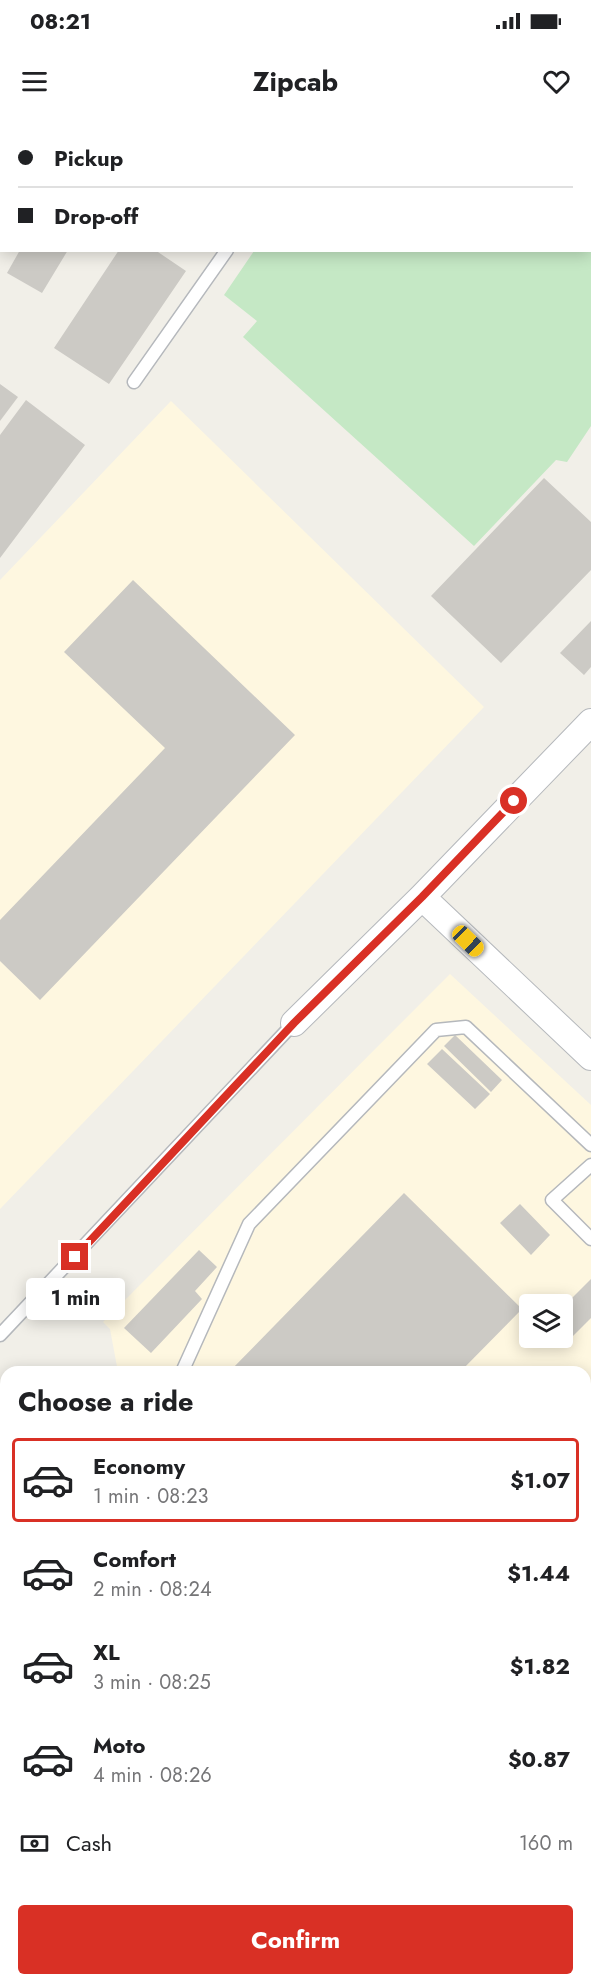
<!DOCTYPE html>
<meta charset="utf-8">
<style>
:root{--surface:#fff;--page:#f6f6f6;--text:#202124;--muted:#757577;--line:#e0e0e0;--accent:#d93025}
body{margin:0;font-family:Jost,sans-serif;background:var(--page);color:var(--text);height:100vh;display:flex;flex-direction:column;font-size:22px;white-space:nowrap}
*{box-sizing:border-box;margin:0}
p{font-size:20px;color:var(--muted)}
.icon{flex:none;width:33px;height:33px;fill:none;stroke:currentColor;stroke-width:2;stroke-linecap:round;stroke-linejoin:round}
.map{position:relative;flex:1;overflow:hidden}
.sheet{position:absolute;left:0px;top:1246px;width:591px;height:620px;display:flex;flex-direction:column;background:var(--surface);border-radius:18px 18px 0 0;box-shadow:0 3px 15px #0003}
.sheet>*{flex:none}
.top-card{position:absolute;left:0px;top:0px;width:591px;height:132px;box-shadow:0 3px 15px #0003;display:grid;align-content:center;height:132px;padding:0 18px;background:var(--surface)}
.controls{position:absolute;left:519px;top:1174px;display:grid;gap:12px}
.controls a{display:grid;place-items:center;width:54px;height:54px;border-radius:6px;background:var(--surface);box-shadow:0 3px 15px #0003;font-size:30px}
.end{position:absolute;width:27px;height:27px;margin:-14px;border:8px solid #d93025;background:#fff;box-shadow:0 0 0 3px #fff}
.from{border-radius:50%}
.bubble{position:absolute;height:42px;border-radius:6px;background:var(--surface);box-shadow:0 3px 15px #0003;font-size:20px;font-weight:700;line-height:42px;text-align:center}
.car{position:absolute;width:18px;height:36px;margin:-18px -9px;border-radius:8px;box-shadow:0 0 4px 2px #0007;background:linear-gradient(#f5c518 24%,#345 0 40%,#f5c518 0 76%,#345 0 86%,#f5c518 0)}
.top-card b{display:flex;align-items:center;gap:21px;height:57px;font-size:22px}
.top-card b+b{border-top:2px solid var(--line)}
.top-card i{width:15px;height:15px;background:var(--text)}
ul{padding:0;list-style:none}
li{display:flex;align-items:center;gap:18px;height:84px;margin:0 12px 9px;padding:0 6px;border:3px solid transparent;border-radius:6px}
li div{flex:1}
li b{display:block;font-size:22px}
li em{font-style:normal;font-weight:700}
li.active{border-color:var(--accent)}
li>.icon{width:54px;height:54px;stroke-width:1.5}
h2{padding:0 18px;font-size:27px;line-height:72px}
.pay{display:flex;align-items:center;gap:15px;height:66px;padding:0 18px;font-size:22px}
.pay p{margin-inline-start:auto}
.action{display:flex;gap:12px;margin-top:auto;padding:12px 18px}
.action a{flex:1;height:69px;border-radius:6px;background:var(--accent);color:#fff;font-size:24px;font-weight:700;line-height:69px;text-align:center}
.status{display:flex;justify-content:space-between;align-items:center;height:42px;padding:0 30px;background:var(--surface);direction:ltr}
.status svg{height:16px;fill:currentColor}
header{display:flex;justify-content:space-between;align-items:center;height:78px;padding:0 18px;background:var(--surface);font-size:27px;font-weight:700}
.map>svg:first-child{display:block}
</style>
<div class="status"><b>08:21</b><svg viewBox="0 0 49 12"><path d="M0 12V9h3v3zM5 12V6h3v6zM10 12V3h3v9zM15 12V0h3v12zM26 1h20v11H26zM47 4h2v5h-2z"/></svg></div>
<header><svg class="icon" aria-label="menu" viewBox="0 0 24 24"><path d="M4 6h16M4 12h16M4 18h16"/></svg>Zipcab<svg class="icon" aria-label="heart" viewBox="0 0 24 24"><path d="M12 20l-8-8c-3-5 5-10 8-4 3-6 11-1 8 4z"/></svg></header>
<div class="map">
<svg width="591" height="1865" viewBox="0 0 591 1865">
<rect width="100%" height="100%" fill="#f1efe8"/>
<path fill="#fef7e0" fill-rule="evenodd" d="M171,281L484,587L0,1089V460Z
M450,854L591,985V1641L585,1647V1252H118L110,1209L103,1202ZM530,1185H562V1218H530Z
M0,1363H6V1860H380L375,1865H0Z"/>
<path fill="#c5e8c5" d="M343,0H591V306L567,342L556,340L474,426L243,217L257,201L224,175L254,131L590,130V2L342,1Z"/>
<path fill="#cccac5" d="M20,130H68L42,173L7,153Z
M119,130H155L186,151L109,264L54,228Z
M0,264L18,277L0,301Z
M26,280L85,325L0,438V315Z
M544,358L591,402V450L501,543L431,476Z
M133,460L295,615L40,880L0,841V800L165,628L64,532Z
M591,501V547L584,555L560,533Z
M455,915L502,960L491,972L444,926Z
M442,929L490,974L475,989L427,944Z
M404,1073L522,1189L460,1252H229Z
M520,1084L550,1115L531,1135L500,1103Z
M199,1130L217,1147L195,1171L202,1179L151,1233L124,1208Z
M591,1159V1198L564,1225L557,1218H562V1188Z
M591,1486V1589L585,1596V1492Z
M0,1517L6,1523V1673L0,1667Z
M591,1736V1778L585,1772V1742Z
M585,1839L591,1845V1865H564L568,1860H585Z
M109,1860H187L183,1865H104Z
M237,1860H319L314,1865H232Z"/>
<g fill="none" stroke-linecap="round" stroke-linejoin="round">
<defs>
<path id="service" d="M318,2L319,0
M0,3L2,4
M134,262L227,130
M591,1045L552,1080L591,1119
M0,1215L294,903
M182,1252L249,1104L436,910L466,907L591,1025
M0,1342L6,1335
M0,1381H6
M585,1388L591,1382
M0,1751L6,1758"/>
<path id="minor" d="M422,777L591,937
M294,903L422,777L591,602
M585,1670L591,1664
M504,1860L509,1865
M395,1865L400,1860"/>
</defs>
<use href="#service" stroke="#b5b8bc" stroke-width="15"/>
<use href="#minor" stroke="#b5b8bc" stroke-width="28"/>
<use href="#service" stroke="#fff" stroke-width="12"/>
<use href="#minor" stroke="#fff" stroke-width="26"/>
</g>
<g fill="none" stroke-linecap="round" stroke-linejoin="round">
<path stroke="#d93025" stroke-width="8" d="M75,1137L294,903L422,777L514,681"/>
</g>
</svg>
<div class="controls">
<a><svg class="icon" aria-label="layers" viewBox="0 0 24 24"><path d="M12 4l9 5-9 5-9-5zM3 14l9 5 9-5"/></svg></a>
</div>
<i class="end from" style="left:514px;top:681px"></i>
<i class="end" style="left:75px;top:1137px"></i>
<div class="bubble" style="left:26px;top:1158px;width:99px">1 min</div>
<i class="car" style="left:468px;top:821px;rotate:134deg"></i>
<div class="top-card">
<b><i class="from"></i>Pickup</b>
<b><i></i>Drop-off</b>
</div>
<section class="sheet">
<h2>Choose a ride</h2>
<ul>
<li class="active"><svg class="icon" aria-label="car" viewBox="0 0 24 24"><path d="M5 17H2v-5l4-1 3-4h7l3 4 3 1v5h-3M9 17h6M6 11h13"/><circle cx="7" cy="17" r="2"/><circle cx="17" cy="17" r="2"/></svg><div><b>Economy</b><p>1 min · 08:23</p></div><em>$1.07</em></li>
<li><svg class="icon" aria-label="car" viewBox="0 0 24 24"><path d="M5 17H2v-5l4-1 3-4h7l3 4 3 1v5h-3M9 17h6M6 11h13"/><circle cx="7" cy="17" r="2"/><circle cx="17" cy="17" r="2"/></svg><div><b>Comfort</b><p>2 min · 08:24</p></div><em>$1.44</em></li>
<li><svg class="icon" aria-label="car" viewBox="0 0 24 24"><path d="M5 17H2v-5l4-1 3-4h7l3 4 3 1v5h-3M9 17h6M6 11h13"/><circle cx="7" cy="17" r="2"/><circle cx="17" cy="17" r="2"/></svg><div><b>XL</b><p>3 min · 08:25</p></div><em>$1.82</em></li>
<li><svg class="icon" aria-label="car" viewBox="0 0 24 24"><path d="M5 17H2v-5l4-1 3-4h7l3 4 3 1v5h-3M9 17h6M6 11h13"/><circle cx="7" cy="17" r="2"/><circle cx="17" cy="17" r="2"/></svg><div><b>Moto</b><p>4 min · 08:26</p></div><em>$0.87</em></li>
</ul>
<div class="pay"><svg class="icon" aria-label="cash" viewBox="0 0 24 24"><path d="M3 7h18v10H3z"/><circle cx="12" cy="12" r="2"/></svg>Cash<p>160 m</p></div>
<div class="action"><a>Confirm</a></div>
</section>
</div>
